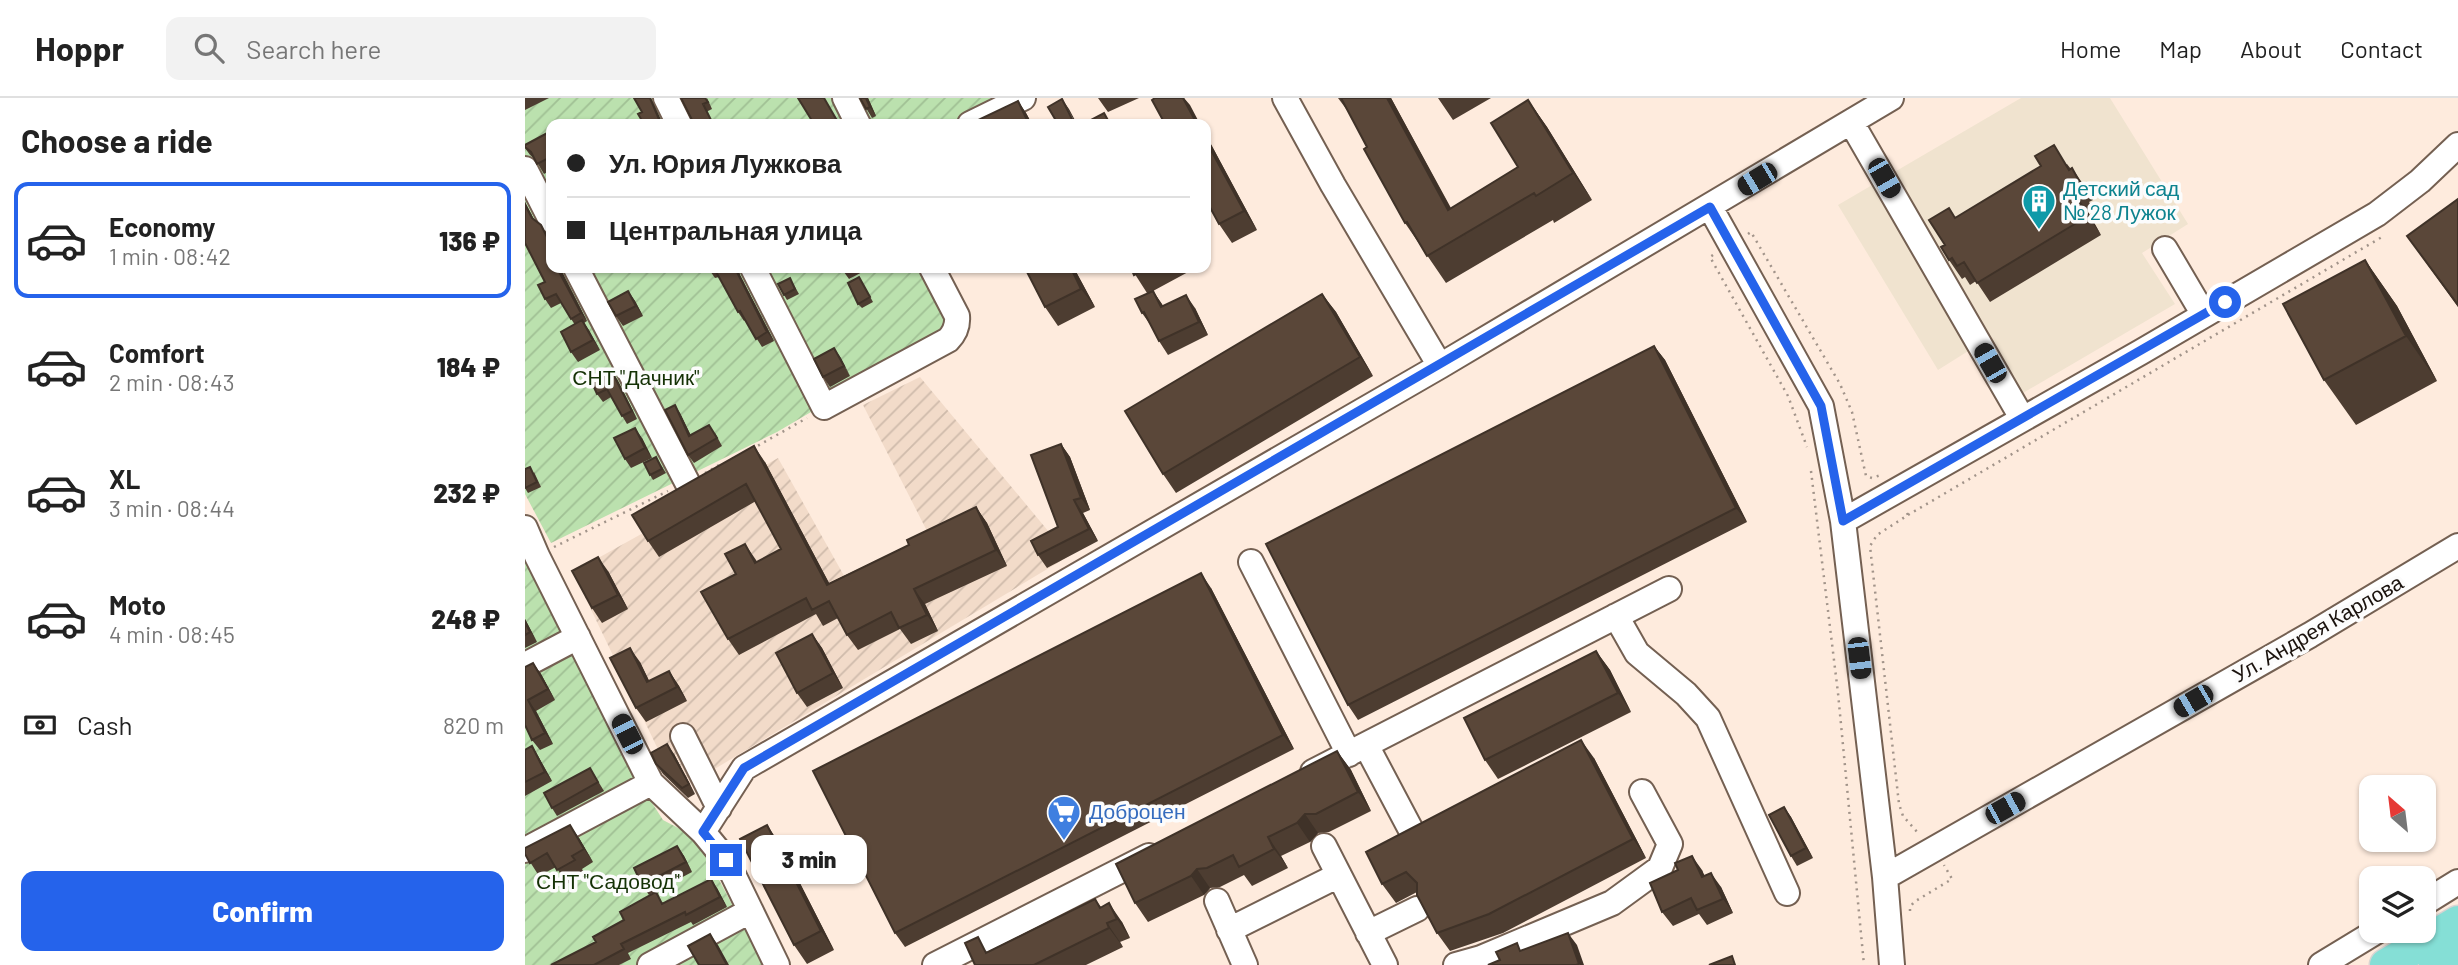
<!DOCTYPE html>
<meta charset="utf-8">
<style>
:root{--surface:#fff;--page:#f2f2f2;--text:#222;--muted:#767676;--line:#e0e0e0;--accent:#2563eb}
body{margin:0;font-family:Barlow,sans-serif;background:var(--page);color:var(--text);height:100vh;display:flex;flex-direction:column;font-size:26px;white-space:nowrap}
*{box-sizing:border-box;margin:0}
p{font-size:23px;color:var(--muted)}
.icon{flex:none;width:38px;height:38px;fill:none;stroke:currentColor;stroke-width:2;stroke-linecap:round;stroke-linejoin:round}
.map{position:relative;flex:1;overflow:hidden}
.side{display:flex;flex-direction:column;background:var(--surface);width:525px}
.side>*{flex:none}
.top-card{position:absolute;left:21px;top:21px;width:665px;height:154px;border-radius:14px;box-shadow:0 2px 5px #0004;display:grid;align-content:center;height:154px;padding:0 21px;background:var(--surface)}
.needle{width:46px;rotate:332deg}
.fabs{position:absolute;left:1834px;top:677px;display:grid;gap:14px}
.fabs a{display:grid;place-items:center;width:77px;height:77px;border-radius:14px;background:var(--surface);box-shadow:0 2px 5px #0004;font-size:35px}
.end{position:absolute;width:32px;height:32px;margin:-16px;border:9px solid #2563eb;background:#fff;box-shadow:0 0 0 4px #fff}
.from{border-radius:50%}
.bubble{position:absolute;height:49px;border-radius:14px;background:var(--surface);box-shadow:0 2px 5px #0004;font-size:23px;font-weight:800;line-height:49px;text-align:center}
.car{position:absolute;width:21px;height:42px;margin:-21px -10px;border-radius:9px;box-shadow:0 0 5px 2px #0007;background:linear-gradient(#222 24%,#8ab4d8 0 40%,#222 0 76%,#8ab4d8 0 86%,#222 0)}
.top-card b{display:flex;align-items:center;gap:24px;height:66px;font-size:26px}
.top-card b+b{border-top:2px solid var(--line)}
.top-card i{width:18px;height:18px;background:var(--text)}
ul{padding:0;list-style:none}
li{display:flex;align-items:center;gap:21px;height:116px;margin:0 14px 10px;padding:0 7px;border:4px solid transparent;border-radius:14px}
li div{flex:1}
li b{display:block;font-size:26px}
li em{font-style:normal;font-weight:800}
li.active{border-color:var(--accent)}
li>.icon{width:63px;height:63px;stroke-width:1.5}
h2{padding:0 21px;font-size:32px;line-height:84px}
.pay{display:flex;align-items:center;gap:18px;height:77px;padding:0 21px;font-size:26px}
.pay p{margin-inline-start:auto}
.cta{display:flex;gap:14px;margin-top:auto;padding:14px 21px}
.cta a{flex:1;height:80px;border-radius:14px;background:var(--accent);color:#fff;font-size:28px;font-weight:800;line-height:80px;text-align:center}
header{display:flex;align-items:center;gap:42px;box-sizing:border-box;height:98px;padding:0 35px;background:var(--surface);border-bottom:2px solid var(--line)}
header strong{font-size:33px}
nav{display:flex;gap:38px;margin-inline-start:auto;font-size:24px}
.search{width:490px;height:63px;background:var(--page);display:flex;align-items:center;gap:18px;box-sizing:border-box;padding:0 24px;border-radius:14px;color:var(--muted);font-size:26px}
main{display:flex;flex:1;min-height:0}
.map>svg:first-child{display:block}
</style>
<header>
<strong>Hoppr</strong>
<div class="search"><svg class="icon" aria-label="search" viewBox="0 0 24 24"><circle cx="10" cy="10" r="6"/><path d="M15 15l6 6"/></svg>Search here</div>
<nav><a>Home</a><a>Map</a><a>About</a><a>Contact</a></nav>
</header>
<main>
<section class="side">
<h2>Choose a ride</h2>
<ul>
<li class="active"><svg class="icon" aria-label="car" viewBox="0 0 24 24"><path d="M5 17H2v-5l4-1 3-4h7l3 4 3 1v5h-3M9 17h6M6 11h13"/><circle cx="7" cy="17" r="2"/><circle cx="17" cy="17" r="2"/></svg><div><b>Economy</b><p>1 min · 08:42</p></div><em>136 ₽</em></li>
<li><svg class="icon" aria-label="car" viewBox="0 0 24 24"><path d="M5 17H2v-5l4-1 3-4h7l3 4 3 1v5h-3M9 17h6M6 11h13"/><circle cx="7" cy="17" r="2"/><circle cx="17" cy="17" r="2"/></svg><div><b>Comfort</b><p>2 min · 08:43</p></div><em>184 ₽</em></li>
<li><svg class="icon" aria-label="car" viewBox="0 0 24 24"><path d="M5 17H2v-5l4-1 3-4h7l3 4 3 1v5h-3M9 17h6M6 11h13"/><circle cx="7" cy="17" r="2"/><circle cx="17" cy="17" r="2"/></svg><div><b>XL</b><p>3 min · 08:44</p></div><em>232 ₽</em></li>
<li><svg class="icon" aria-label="car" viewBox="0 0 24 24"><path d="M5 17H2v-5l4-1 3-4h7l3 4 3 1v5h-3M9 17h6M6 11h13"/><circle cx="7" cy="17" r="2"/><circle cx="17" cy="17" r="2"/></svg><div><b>Moto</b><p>4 min · 08:45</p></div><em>248 ₽</em></li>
</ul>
<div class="pay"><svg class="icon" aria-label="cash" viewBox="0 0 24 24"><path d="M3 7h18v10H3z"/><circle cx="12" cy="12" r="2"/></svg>Cash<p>820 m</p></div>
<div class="cta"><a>Confirm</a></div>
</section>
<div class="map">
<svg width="1933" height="867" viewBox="0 0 1933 867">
<defs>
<pattern id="industrial-furrows" width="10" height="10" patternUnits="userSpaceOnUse" patternTransform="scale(1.75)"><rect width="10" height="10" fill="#f2dbc9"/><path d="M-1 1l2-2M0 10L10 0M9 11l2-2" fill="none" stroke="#cfbbab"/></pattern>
<pattern id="garden-furrows" width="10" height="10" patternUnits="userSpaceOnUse" patternTransform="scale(1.75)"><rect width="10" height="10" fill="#bbe1ae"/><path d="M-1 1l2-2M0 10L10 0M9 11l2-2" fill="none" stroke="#a0c094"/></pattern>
</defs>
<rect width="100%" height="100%" fill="#feebdd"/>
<path fill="url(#industrial-furrows)" d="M395,279L544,458L153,693L48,474L253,360L327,492L404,437L338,307Z"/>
<path fill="#f0e3cf" d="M1496,0H1585L1663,126L1617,155L1650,206L1479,306L1448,250L1413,272L1313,107Z"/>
<path fill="url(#garden-furrows)" d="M0,0H491L438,26H26V170H401L424,213L417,237L252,334L26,445L0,396Z
M0,456L45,552L122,697L138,722L172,740L239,867H0Z"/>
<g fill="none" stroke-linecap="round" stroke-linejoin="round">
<defs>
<path id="minor" d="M141,0L154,26
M320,0L333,26
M760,0L808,87L915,268
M1326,24L1497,320
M445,26L498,0
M0,71L26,122
M1185,109L1296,308L1318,423L1360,779L1367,867
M1640,151L1679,217
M51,170L162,384
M228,170L299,309L423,242C430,235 433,228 432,218L407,170
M1318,423L1616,254L1852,116L1895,83L1933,47
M0,430L12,458L126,685L178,734L201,762L252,867
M726,464L824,656
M1091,518L1112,555L1161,596L1183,620L1262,795
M0,567L53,539
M158,638L194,710
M841,647L886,732
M788,674L1144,491
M178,734L219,670L915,268L1366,0
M799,748L860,867
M0,752L126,685
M1360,779L1785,537L1933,448
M692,803L720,867
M1899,805L1933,784
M704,832L814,777
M843,835L892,811
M125,867L225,813
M410,867L624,758
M931,867L956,860L1087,805L1135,770L1145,746L1117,694
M1796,867L1852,833"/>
<path id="major" d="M1861,867L1933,824
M1910,867L1933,854"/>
</defs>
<use href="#minor" stroke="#746052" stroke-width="28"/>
<use href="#major" stroke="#d6d4d3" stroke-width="35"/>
<path stroke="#a2948a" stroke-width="2.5" stroke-dasharray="2 5" stroke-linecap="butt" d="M1223,136L1226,134L1315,286L1327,314L1341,378L1347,380L1356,377
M1188,157L1185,159L1263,298L1282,349
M227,351L282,320
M1286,373L1313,595L1339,867
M180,375L196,366
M1382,415L1383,417L1352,437L1345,448L1374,706L1378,718L1393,735
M1383,417L1857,139
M29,449L143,393
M1385,813V809L1389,804L1427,781L1419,767"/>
<use href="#minor" stroke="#fff" stroke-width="24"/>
<use href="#major" stroke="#85dfd6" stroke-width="32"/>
</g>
<path fill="#4d3d31" d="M0,0H24L0,12Z
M182,0L187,11L183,13L169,26Z
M335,0H343L351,18L347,20Z
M573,0H614L583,14Z
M813,0H866L926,110L993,69L1003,2L1022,29L1067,102L1029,125L1028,122L921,185L880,125L842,49L825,16Z
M913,0H966L928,22Z
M493,3L501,15L507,26H445Z
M26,33V72L19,76L10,61L5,57L0,50V47Z
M681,37L732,132L707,145L694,126Z
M1542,66L1560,89L1568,102L1564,104L1569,111L1563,114L1576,137L1465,204L1451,183L1445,187L1440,179L1437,181L1424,162L1420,147L1431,119Z
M1933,101V209L1882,138Z
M0,104L9,122L22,136L26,144V170H35L62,223L59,225L75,252L53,264L46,254L50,227L36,205L26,210L20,201V184L0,145Z
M1840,162L1872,208L1912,283L1831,327L1799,282Z
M183,170H213L215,177L249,243L237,249L220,222L219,223L213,214L194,179L190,180Z
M316,170H342L343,171L324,181Z
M500,170H549L570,209L533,228L520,209Z
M606,170H663L665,173L628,193L638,208L670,210L683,237L643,257L634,243L627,229L617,215L622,195Z
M265,180L274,196L262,202L259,197Z
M337,184L348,204L337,210L333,206Z
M103,193L110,203L118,218L98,228L91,218Z
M797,196L811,214L848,278L651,395L638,376Z
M1129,248L1140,262L1222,424L833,622L823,607Z
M309,250L325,278L305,289L298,279Z
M92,281L112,321L102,326L86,299L78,304L72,296Z
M155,315L166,338L190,335L197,348L169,365L163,357Z
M117,340L127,360L106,370L100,361Z
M536,346L545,359L565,412L558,415L573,443L522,470L513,457L533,429Z
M131,359L141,375L128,382L125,377Z
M240,364L304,485L384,447L451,409L462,425L482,468L400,506L413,533L386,546L375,531L333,552L322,537L313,520L298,528L291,516L214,557L203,541L211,476L256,451L231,403L134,459L123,443Z
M9,374L16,389L3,395L0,390Z
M83,473L103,511L77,525L67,510Z
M686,490L769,651L380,849L370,835Z
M0,521L12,544L0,550Z
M287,536L297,550L318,590L282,609L272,595Z
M1071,553L1085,572L1106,614L973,681L960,662Z
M115,564L124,583L144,573L154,588L162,603L121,624L111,610Z
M8,565L16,576L30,602L11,613L28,646L15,652L7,642L0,627Z
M7,648L13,658L27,683L0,698V652Z
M812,653L826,672L846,713L804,734L793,735L785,744L756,758L763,770L727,788L719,777L695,789L685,790L679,797L623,824L610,805Z
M149,656L170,696L163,700L138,676L131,666Z
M1069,660L1121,760L978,835L925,853L912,835L892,794L871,805L857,786Z
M65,670L79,693L32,718L27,710Z
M1259,709L1266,719L1288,760L1272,768L1266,758Z
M54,740L68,764L57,771L60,776L42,786L31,769L14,778L0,756Z
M255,746L309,852L282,866L269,847Z
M152,748L159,758L167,774L124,797L117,787Z
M1177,772L1179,778L1196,789L1208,815L1182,827L1174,816L1148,828L1137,814Z
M192,790L202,809L168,827L166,824L103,855L106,861L94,867H26L71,844L138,805Z
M570,801L576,809L597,824L605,840L595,844L598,849L561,867H450L464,854Z"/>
<path fill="#3f3228" d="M125,0H126L138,26H136Z
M341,0H343L351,18L345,9Z
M658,0H659L665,7L675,26H672Z
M862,0H866L941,139L923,112Z
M537,1L544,11L552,26H551Z
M1003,2L1022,29L1067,102L1048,75Z
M493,3L501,15L507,26H505L502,22Z
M681,37L732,132L719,113L681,43Z
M1547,70L1560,89L1568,102L1554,83Z
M1549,95L1563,114L1576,137L1563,118Z
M0,104L13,129L7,120L0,107Z
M1840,162L1872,208L1912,283L1881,238Z
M32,170H35L62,223L56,215Z
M210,170H213L215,177L249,243L242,234Z
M546,170H549L570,209L556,191Z
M103,193L110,203L118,218L111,208Z
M628,193L637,206L645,223L636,209Z
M797,196L811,214L848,278L835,259Z
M661,197L670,210L683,237L674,224Z
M57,222L64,232L75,252L68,242Z
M1129,248L1140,262L1222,424L1211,410Z
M309,250L316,260L325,278L319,268Z
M86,272L92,281L112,321L107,313Z
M150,307L155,315L170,346L164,338Z
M110,330L117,340L127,360L120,350Z
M536,346L545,359L565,412L556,400Z
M229,348L240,364L313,502L302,487Z
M549,402L558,415L573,443L564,431Z
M451,409L462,425L482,468L471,452Z
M220,446L231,462L241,480L230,465Z
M73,459L83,473L103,511L93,497Z
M676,475L686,490L769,651L758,637Z
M389,491L400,506L413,533L402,517Z
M0,521L12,544L0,524Z
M287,536L297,550L318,590L308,575Z
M105,550L115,564L132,599L122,584Z
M1071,553L1085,572L1106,614L1093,595Z
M8,565L16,576L30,602L23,591Z
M144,573L154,588L162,603L152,589Z
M3,602L11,613L28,646L20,635Z
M1056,642L1069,660L1121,760L1108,741Z
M142,646L149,656L170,696L164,686Z
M7,648L13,658L27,683L20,674Z
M812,653L826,672L846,713L833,694Z
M1259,709L1266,719L1288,760L1281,750Z
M780,716L793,735L785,744L772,725Z
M45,727L54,740L68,764L59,751Z
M242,727L255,746L309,852L296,833Z
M743,739L756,758L763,770L749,751Z
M152,748L159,758L167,774L161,764Z
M1167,758L1177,772L1187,794L1177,779Z
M672,771L685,790L679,797L666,778Z
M1186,775L1196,789L1208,815L1198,801Z
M186,781L192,790L202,809L195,799Z
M584,805L597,824L605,840L592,821Z
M582,825L595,844L598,849L584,830Z
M1043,835L1052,847L1059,867H1055L1054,866Z
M185,836L193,847L204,867H202Z"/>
<path fill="#5a4739" stroke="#3f3228" stroke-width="2" d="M109,0H125L136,26H119L113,16L117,14Z
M156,0H180L183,4L178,6L188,26H169Z
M273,0H299L314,26H289Z
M335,0H341L345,9L341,11Z
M630,0H658L672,26H640L627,2Z
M816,0H862L923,112L993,69L966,25L1003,2L1048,75L1011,98L1009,95L902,158L882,124L880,125L839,51L842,49Z
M537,1L549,25L546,26H533L523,9Z
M493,3L502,22L494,26H445Z
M579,15L585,26H560V25Z
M26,33V59L12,66L6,54L0,49V47Z
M681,43L719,113L694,126L681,102Z
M1529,47L1544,72L1547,70L1554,83L1551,85L1556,92L1549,95L1563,118L1452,185L1439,164L1432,168L1427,160L1424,162L1416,149L1420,147L1404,122L1424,110L1430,120L1516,68L1510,58Z
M1933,101V207L1882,138Z
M0,107L7,120L16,127L26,147V170H32L56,215L46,221L31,196L20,201L13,187L20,184L0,145Z
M1840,162L1881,238L1799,282L1758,206Z
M189,170H210L242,234L231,241L215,213L213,214Z
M500,170H546L556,191L520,209Z
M606,170H622L609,177Z
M334,179L345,199L333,206L323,185Z
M265,180L270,191L259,197L253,186Z
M103,193L111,208L91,218L83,204Z
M628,193L636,209L661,197L674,224L634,243L619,214L617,215L610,201Z
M797,196L835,259L638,376L600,313Z
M57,222L68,242L46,254L36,234Z
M1129,248L1211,410L823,607L741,446Z
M309,250L319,268L298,279L289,261Z
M86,272L107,313L97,318L82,291L72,296L66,283Z
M150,307L164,338L184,327L192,340L163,357L140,312Z
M110,330L120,350L100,361L89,340Z
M536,346L556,400L549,402L564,431L513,457L506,443L533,429L506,357Z
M229,348L302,487L384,447L382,442L451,409L471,452L389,491L402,517L374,530L366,514L322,537L304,503L287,512L281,500L203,541L176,494L211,476L200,456L220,446L230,465L256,451L221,386L123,443L107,417Z
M131,359L137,371L125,377L119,365Z
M5,369L12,384L0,390V371Z
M73,459L93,497L67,510L47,473Z
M676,475L758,637L370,835L288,673Z
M0,524L5,534L0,537Z
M287,536L308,575L272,595L251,555Z
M105,550L122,584L144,573L152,589L111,610L85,560Z
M1071,553L1093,595L960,662L939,620Z
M8,565L23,591L3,602L20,635L7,642L0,627V569Z
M1056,642L1108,741L964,816L912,835L892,797V785L881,774L857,786L841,754Z
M142,646L164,686L157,690L131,666L126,655Z
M7,648L20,674L0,684V652Z
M812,653L833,694L791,716H780L772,725L743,739L749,751L714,769L708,757L682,770L672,771L666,778L610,805L591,766Z
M65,670L73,684L27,710L19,695Z
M1259,709L1281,750L1266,758L1244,717Z
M45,727L59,751L47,758L50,762L32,772L22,755L5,765L0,756V750Z
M242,727L296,833L269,847L215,741Z
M152,748L161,764L117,787L109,770Z
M1167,758L1177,779L1186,775L1198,801L1172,812L1166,800L1137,814L1125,785L1153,772L1150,765Z
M186,781L195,799L161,817L160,814L96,846L99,851L69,867H26L71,844L68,839L99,822L95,814L131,794L137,806Z
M570,801L575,810L584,805L592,821L582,825L584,830L509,867H450L440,845L453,839L461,855Z
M1043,835L1054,866L1051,867H963L975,862L971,854L992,845L995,853Z
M185,836L202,867H173H174L163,848Z
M1207,858L1210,867H1184Z"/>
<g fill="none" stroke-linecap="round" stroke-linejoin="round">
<path stroke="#2563eb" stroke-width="9" d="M201,762L178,734L219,670L1185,109L1296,308L1318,423L1700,204"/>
</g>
<defs>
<symbol id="building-pin" viewBox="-11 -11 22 30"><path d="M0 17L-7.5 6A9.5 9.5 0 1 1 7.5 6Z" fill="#0f9aa8" stroke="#fcfcfc"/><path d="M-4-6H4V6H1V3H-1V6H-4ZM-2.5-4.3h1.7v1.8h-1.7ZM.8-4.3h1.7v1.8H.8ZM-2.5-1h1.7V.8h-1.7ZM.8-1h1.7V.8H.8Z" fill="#fff"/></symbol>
<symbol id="supermarket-pin" viewBox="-11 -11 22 30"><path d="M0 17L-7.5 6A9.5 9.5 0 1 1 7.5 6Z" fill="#3f7fe0" stroke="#fcfcfc"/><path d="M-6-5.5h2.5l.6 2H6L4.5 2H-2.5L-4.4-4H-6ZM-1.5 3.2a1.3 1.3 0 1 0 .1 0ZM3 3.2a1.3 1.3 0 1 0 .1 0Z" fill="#fff"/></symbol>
</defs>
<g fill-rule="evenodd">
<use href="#building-pin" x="1495" y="84" width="38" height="52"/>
<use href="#supermarket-pin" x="520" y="695" width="38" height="52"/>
</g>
<g text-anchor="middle" stroke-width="7" stroke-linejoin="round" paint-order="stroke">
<g font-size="21" fill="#0d838f" stroke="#fcfcfc" text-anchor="start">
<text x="1538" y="98">Детский сад<tspan x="1538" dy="24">№ 28 Лужок</tspan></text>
</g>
<g font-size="21" fill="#143105" stroke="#fcfcfc">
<text x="111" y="287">СНТ "Дачник"</text>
<text x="83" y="791">СНТ "Садовод"</text>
</g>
<g font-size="21" fill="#1a120d" stroke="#fcfcfc">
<text transform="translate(1793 531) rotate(-30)" y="7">Ул. Андрея Карлова</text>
</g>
<g font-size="21" fill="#366cbe" stroke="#fcfcfc" text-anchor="start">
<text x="564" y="721">Доброцен</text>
</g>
</g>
</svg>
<div class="fabs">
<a><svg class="needle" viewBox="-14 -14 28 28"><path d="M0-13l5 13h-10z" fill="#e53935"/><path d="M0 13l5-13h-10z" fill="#767676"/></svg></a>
<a><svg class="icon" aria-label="layers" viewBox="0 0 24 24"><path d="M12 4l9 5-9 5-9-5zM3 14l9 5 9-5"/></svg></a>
</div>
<i class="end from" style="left:1700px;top:204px"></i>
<i class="end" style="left:201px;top:762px"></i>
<div class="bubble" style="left:226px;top:737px;width:116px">3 min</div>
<i class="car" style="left:1359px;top:80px;rotate:150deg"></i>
<i class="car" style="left:1232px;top:81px;rotate:239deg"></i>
<i class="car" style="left:1465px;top:265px;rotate:330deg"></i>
<i class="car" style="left:1334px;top:560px;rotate:173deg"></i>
<i class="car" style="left:1668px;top:603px;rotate:240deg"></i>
<i class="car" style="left:102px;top:636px;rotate:333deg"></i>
<i class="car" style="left:1480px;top:710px;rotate:61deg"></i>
<div class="top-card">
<b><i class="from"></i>Ул. Юрия Лужкова</b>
<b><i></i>Центральная улица</b>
</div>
</div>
</main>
